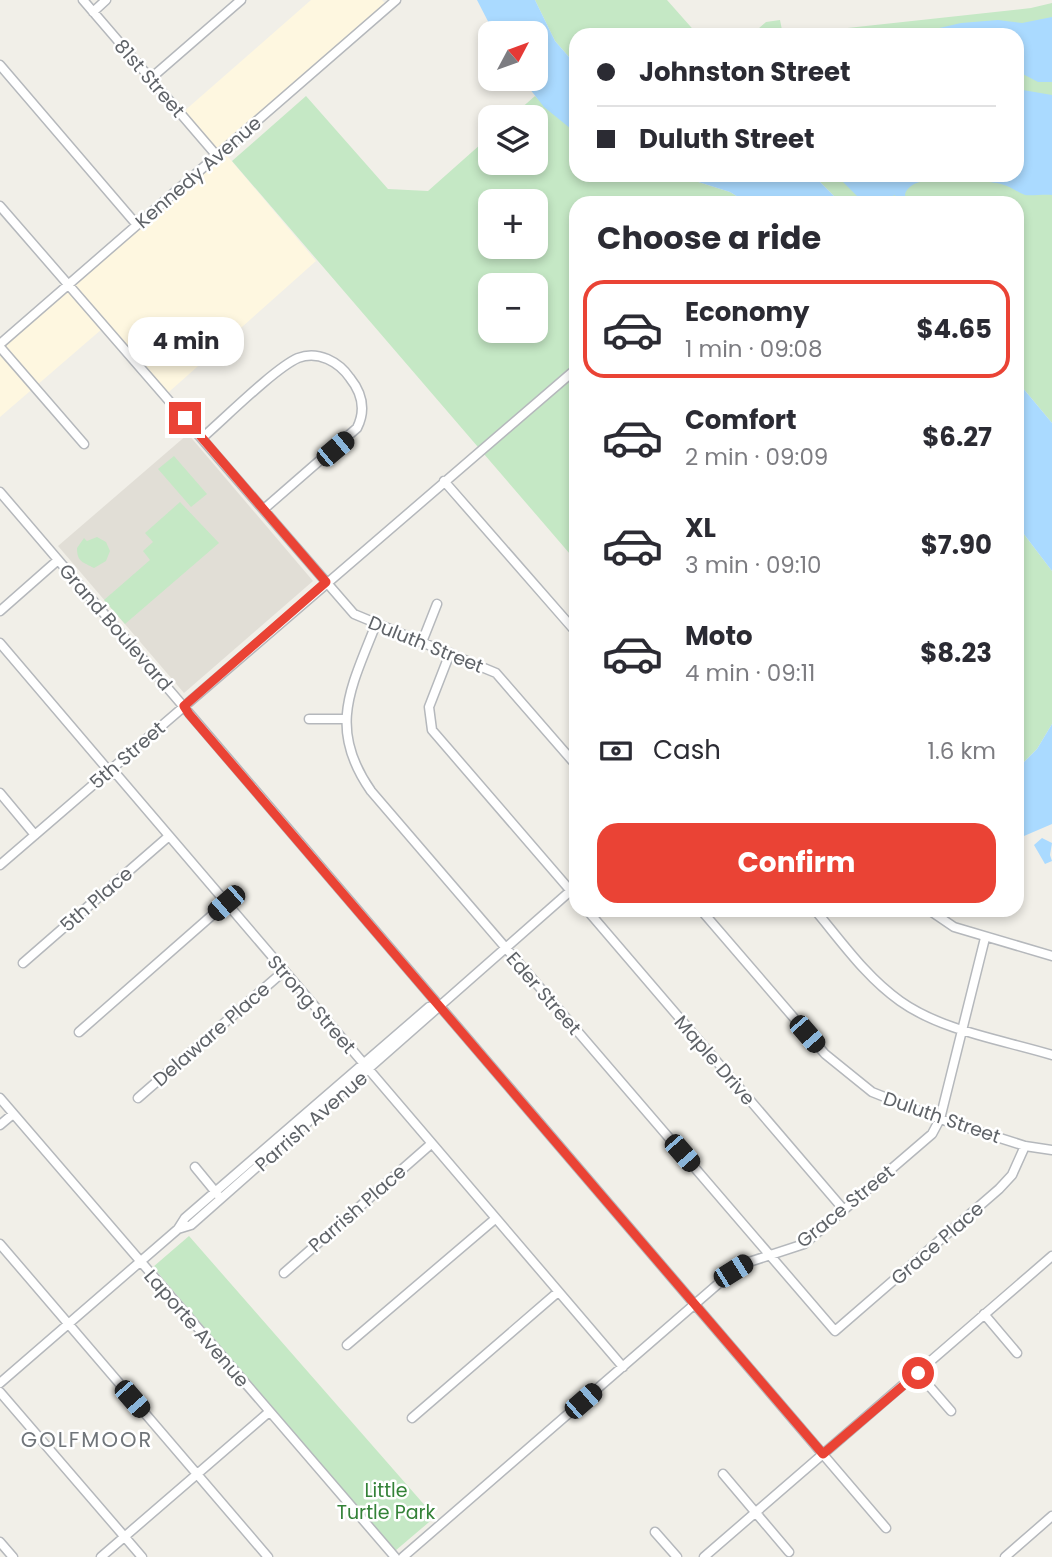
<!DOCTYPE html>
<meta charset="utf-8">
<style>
:root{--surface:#fff;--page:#f7f7f7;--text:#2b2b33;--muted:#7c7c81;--line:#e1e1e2;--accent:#ea4335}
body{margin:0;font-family:Poppins,sans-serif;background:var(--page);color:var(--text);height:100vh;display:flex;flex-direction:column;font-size:26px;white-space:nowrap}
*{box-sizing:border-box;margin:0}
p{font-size:23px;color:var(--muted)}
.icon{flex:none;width:38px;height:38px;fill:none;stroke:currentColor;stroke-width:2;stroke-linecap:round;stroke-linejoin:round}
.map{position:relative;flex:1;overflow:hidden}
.side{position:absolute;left:569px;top:196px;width:455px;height:721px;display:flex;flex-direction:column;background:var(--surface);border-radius:21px;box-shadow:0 4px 10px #0003}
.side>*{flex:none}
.top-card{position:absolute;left:569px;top:28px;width:455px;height:154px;border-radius:21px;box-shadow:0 4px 10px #0003;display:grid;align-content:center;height:154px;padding:0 28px;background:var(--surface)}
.needle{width:46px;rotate:49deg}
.tools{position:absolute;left:478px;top:21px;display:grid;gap:14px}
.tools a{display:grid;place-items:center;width:70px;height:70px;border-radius:14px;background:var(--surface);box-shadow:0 4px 10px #0003;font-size:35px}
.end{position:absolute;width:32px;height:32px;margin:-16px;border:9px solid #ea4335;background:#fff;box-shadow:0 0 0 4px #fff}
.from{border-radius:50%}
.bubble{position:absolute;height:49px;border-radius:21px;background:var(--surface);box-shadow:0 4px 10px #0003;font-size:23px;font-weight:700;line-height:49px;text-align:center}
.car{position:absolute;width:21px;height:42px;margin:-21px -10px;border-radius:9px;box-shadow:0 0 5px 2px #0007;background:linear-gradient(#222 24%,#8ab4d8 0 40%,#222 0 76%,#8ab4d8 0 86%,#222 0)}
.top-card b{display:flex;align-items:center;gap:24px;height:66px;font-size:26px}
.top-card b+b{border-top:2px solid var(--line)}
.top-card i{width:18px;height:18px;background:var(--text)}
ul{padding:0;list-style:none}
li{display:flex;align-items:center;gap:21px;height:98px;margin:0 14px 10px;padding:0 14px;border:4px solid transparent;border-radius:21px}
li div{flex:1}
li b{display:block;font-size:26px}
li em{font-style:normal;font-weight:700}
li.on{border-color:var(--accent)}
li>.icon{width:63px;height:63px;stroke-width:1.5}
h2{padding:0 28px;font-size:32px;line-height:84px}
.pay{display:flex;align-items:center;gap:18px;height:77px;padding:0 28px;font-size:26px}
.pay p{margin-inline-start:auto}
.cta{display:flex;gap:14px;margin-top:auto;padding:14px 28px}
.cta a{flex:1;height:80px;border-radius:21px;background:var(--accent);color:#fff;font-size:28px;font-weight:700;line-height:80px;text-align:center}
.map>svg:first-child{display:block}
</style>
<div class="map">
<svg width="1052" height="1557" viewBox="0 0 1052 1557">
<rect width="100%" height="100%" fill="#f1efe8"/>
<path fill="#fef7e0" d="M311,0H382L387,5L217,154L182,113Z
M224,152L316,261L161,399L102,329L0,417V347Z"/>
<path fill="#e1ded6" d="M188,434L313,581L184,693L58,546Z"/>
<path fill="#c5e8c5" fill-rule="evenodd" d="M535,0H667L698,35H576V65L555,41Z
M1052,3V423L1017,381V203H841L813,175H1017V35H751L766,22L780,20L783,35L1031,8Z
M306,96L388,189L428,191L490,136V163H536V117H511L535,96L576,133V175H676L730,192L748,203H576V561L232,161ZM490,201H536V247H490ZM490,285H536V331H490Z
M174,456L207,494L191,507L158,469Z
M180,502L219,543L125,624L104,600L150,560L143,551L153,542L145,533Z
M1017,525L1052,571V724L1037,749L1017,769Z
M97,537L106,542L110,551L106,561L94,568C83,562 77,562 77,548L84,538L87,541Z
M189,1236L435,1517L395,1551L153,1267Z"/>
<path fill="#aadaff" d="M477,0H535L555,41L576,65V133L544,107L522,79H536V33H494Z
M1052,17V82H1038L1017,71V35H858L935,29L961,23L998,20L1022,23Z
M1017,89L1052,95V195C1044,194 1032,196 1025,195C1017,192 1010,186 1001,184C981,180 910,170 905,195L909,203L894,195L888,203H864L836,175H1017Z
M676,175H813L841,203H748L730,192Z
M1017,381L1052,423V571L1017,525Z
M1052,724V824L1017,839V769L1037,749Z
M1042,838L1052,843L1050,855L1052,861L1045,864L1034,845Z"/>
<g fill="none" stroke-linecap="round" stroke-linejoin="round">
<defs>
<path id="minor" d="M83,0L217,156
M93,12L106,0
M0,65L137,225
M150,79L241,0
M0,206L354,614L496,673L576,765
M0,344L396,0
M0,347L84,444
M202,438C224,419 275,368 298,358C318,350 339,362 350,378C362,393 366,410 357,428L264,509
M444,481L576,632
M0,492L886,1528
M0,611L58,560
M376,624C351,688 327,728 371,791L835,1331L999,1189L1012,1175L1025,1146
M422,642L437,604
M0,643L109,771L118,776L623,1367
M450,653L429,707L432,730L576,897
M309,719H344
M0,793L35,835
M0,865L576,369
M587,910L844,1210
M701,910L825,1054L872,1092L940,1119L1025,1146L1052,1150
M815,910C841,941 866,977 900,1001C942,1031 1003,1040 1052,1055
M929,910L954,927L1052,956
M23,963L169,836
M79,1032L226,903
M0,1098L395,1557
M138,1098L284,971
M0,1125L13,1114
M195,1167L218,1195
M178,1229L191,1225L576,886
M0,1244L268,1557
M284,1273L431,1144
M984,1314L1017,1353
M347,1345L495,1219
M918,1373L951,1411
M0,1383L178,1229L185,1218L215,1192L429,1007L438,1005
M0,1392L142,1557
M412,1418L558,1292
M723,1474L789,1552
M655,1532L677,1557
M0,1542L13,1557
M101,1557L269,1412
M403,1557L733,1271L746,1263L804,1244L932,1134L940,1119L985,938
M704,1557L1052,1256
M1005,1557L1052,1516"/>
</defs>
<use href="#minor" stroke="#b5b8bc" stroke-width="11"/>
<use href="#minor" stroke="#fff" stroke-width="8"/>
</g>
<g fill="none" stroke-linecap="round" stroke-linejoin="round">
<path stroke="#ea4335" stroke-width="9" d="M185,418L326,582L184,706L189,714L823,1454L918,1373"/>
</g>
<g text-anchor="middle" stroke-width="5" stroke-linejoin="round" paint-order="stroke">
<g font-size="19" fill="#5f6368" stroke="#fff">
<text transform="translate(150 78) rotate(49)" y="7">81st Street</text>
<text transform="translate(198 172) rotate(-41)" y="7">Kennedy Avenue</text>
<text transform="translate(116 627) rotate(49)" y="7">Grand Boulevard</text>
<text transform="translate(426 644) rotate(22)" y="7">Duluth Street</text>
<text transform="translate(127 755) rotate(-41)" y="7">5th Street</text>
<text transform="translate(96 899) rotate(-41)" y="7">5th Place</text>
<text transform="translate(544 993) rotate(49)" y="7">Eder Street</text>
<text transform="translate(312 1004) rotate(49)" y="7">Strong Street</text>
<text transform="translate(211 1034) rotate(-41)" y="7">Delaware Place</text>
<text transform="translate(715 1060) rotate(49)" y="7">Maple Drive</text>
<text transform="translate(942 1117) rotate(19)" y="7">Duluth Street</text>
<text transform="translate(311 1121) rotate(-41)" y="7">Parrish Avenue</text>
<text transform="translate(845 1206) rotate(-39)" y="7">Grace Street</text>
<text transform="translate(357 1208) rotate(-41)" y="7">Parrish Place</text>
<text transform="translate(937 1243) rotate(-41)" y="7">Grace Place</text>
<text transform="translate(197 1328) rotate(49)" y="7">Laporte Avenue</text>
</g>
<g font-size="19" fill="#348238" stroke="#fff">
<text x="386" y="1497">Little<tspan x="386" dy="22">Turtle Park</tspan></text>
</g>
<g font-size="21" letter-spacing="2" fill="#70757a" stroke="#fff">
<text x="87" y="1447">GOLFMOOR</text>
</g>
</g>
</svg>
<div class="tools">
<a><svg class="needle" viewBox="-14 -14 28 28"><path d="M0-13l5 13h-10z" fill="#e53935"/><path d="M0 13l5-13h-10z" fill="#7c7c81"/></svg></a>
<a><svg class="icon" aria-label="layers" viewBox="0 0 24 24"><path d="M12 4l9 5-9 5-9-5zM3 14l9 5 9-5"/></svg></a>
<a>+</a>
<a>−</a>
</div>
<i class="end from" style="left:918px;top:1373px"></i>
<i class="end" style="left:185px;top:418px"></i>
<div class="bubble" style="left:128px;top:317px;width:116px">4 min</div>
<i class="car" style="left:335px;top:449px;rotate:50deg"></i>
<i class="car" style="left:226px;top:903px;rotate:229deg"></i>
<i class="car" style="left:807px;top:1034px;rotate:139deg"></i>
<i class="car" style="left:682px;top:1153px;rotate:139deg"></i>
<i class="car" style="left:733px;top:1271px;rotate:58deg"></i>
<i class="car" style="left:132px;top:1399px;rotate:139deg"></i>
<i class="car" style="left:583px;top:1401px;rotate:49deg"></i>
<div class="top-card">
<b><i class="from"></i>Johnston Street</b>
<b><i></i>Duluth Street</b>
</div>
<section class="side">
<h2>Choose a ride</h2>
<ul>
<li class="on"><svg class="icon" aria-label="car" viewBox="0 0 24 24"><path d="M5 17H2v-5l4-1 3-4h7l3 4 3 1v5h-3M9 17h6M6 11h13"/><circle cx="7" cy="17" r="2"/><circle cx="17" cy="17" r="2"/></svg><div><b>Economy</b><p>1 min · 09:08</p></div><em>$4.65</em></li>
<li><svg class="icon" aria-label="car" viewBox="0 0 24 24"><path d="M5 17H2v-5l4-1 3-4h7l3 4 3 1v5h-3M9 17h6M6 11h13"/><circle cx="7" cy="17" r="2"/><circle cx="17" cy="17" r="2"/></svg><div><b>Comfort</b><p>2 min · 09:09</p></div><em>$6.27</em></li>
<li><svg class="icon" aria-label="car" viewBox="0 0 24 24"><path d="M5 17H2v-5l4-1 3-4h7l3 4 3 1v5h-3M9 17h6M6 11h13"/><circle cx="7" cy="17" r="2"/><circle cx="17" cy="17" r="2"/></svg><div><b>XL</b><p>3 min · 09:10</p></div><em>$7.90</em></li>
<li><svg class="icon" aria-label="car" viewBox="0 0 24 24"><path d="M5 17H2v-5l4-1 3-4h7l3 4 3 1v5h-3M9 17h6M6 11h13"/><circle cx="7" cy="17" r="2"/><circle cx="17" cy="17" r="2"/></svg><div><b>Moto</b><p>4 min · 09:11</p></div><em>$8.23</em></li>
</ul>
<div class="pay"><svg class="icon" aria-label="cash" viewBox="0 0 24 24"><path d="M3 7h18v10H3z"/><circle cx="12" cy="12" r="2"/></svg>Cash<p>1.6 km</p></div>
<div class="cta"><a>Confirm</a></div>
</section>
</div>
